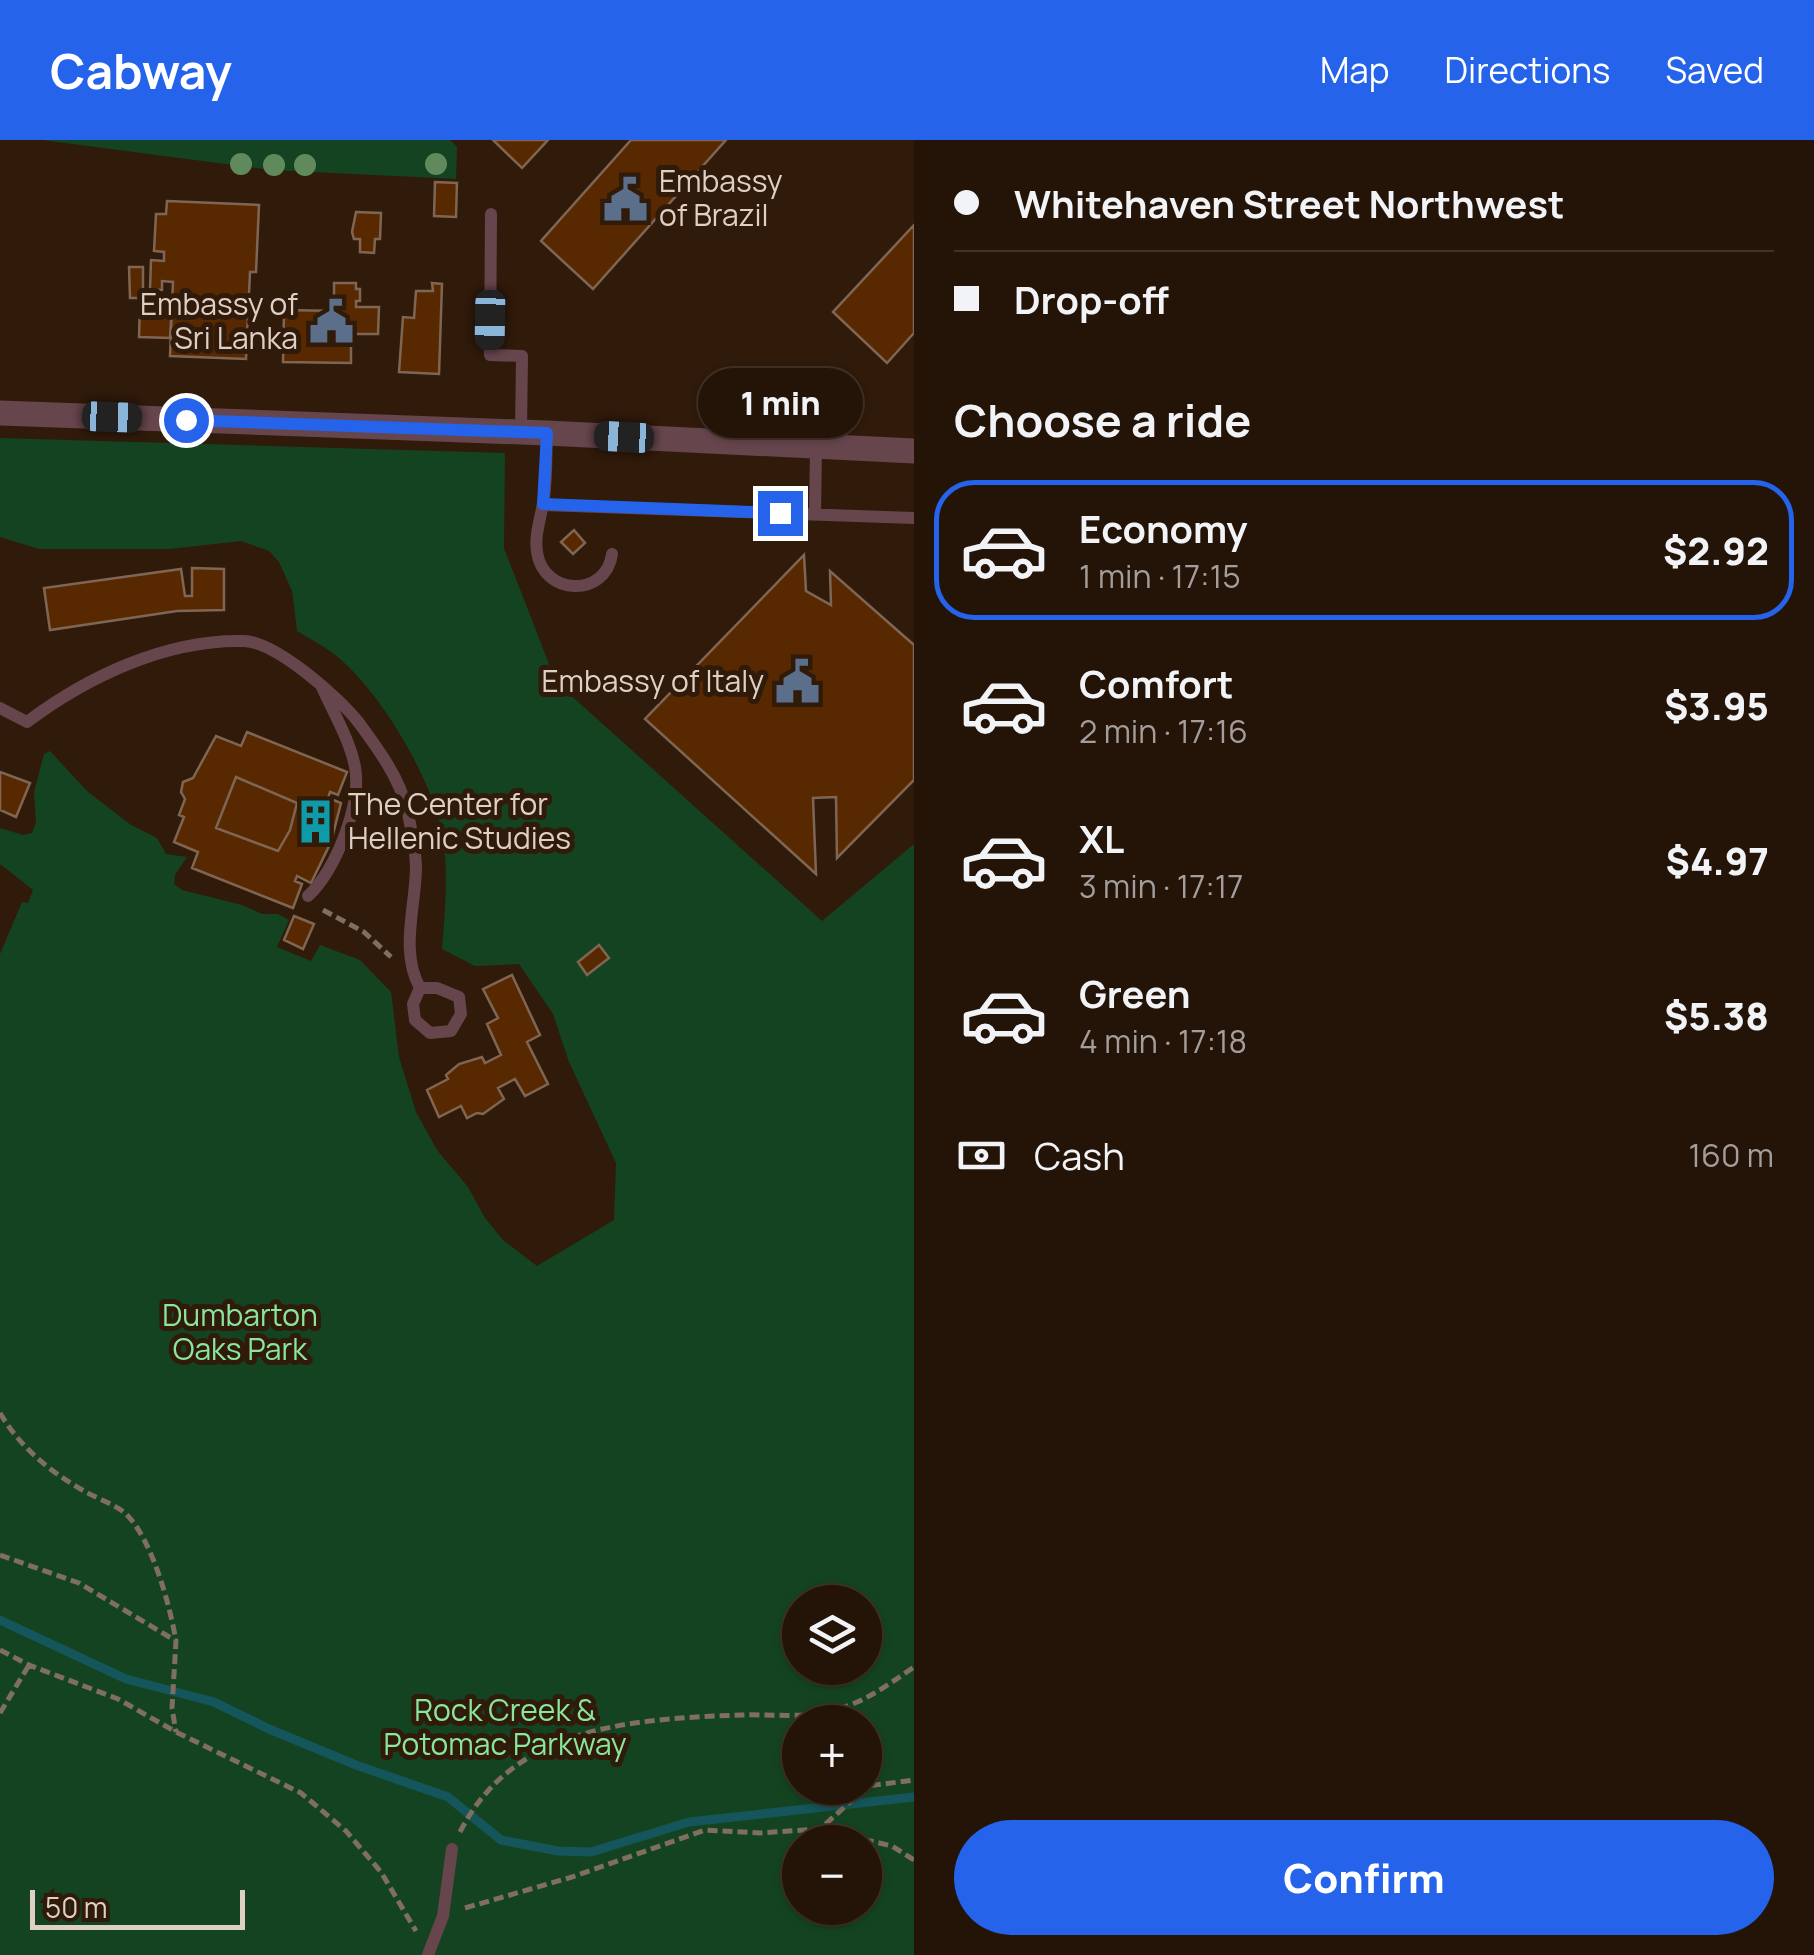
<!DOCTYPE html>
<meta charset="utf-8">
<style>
:root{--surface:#241408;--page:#2c1d12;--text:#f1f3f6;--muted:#a39e9c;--line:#413329;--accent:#2563eb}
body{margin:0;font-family:Manrope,sans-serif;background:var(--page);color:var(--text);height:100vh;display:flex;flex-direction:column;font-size:38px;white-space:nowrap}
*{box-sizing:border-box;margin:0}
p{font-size:32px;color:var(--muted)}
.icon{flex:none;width:55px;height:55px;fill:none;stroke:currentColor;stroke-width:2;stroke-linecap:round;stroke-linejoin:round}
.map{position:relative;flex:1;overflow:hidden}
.details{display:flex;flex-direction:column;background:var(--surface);width:900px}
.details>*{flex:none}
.top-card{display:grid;align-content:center;height:220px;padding:0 40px;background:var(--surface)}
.tools{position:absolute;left:782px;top:1445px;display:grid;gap:20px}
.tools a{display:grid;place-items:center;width:100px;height:100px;border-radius:50%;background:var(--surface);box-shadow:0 2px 8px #0004,0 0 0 2px var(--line);font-size:50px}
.scale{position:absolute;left:30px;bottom:25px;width:215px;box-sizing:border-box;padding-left:10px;border:5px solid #dfd0c6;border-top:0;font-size:28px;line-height:35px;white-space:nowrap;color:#dfd0c6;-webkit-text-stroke:8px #301a0a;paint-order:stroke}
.end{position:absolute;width:45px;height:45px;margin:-22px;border:12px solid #2563eb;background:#fff;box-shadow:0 0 0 5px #fff}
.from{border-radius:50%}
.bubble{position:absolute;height:70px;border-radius:35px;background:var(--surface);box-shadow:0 2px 8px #0004,0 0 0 2px var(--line);font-size:32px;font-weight:800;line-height:70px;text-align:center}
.car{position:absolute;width:30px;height:60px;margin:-30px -15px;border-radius:12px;box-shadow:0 0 8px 2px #0007;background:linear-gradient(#222 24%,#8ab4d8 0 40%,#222 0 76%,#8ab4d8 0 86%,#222 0)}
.top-card b{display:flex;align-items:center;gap:35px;height:95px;font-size:38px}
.top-card b+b{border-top:2px solid var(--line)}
.top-card i{width:25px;height:25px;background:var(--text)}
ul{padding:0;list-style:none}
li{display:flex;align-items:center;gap:30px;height:140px;margin:0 20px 15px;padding:0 20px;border:5px solid transparent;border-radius:40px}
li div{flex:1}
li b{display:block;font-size:38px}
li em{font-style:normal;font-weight:800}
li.on{border-color:var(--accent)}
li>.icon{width:90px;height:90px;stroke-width:1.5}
h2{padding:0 40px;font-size:45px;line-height:120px}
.pay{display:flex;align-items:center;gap:25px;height:110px;padding:0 40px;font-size:38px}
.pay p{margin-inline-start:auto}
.cta{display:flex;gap:20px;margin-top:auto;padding:20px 40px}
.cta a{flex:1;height:115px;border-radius:60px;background:var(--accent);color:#fff;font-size:40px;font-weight:800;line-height:115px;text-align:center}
header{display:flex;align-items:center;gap:60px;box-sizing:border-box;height:140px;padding:0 50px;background:var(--accent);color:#fff}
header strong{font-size:48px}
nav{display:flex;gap:55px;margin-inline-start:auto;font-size:35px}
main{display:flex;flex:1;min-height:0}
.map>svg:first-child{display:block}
</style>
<header>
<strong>Cabway</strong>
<nav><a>Map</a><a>Directions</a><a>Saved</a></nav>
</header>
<main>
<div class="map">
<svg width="914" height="1815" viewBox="0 0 914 1815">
<rect width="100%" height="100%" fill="#301a0a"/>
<path fill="#144322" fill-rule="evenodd" d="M42,0H450L457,7L456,39L272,30Z
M0,298L505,313L504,408L556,542L822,781L914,704V1815H0V814L22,762L28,763L33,750L0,724V688L23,695L32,693L36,683L34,652L44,614L50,611L87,651L131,685L157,698L166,714L187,717L175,735L174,744L182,750L242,765L262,774H278L289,780L277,807L311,821L320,805L360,820L391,852L399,917L416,972L437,1010L468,1047L485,1078L503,1100L537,1126L614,1080L616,1023L569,922L553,874L519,824L475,826L442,809C445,771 449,731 442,693C431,636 377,545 330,511C320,504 308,498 297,491L292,451L279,422L269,411L241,401L170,409H39L0,397ZM800,1462H865V1528H800ZM800,1582H865V1648H800ZM800,1702H865V1768H800Z"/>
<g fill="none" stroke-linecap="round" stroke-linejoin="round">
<path stroke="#14565b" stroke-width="9" d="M0,1480L126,1539L214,1562L269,1589L356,1625L448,1657L501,1700L558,1711L591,1712L689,1682L914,1657"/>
</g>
<path fill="#582900" stroke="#7f6654" stroke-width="2.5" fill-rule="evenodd" d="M493,0H548L522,28Z
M631,0H726L593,149L541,101Z
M435,42L457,43L456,77L434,76Z
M167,61L259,65L256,132H250L246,219L170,216L173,142L162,141V150L150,149L151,120L164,121V112L154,111L156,74H166Z
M356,72L381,73L380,99H375L374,113L360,112V99H354L352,92Z
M914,85V193L887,223L833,172Z
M129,127H143V158H130Z
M334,143H356V149H360V161H356V167H379L378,194H351V223L283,222L284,170L338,171L339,163H334Z
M432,143L442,144L439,234L399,232L403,177L414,178L416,151H433Z
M140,164H172L170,198L139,197Z
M574,390L585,403L573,414L561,402Z
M804,415L806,451L831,465L830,431L914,505V640L837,718L836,657L813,658L816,734L645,579Z
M192,428L224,429V470L177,471L50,490L44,448L181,429L185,456H192Z
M247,592L347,632L338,655L330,652L328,658L341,663L331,702L311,743L297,736L295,741L302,744L293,768L192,728L198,712L174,702L184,677L179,675L185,659L181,652L183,642L193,638L216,596L241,606ZM236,637L297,663L290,690L278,711L216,688Z
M0,632L30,643L16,677L0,670Z
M236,637L297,663L290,690L278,711L216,688Z
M294,776L314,784L303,809L284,800Z
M599,805L609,818L587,835L578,822Z
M512,835L540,895L527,902L548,944L525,956L515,939L498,948L504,959L483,974L477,973L467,978L461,966L439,977L427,950L448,939L446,935L459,924L482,917L485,923L501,915L487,884L498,878L483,849Z"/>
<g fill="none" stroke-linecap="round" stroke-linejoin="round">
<path stroke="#806e60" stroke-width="5" stroke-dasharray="10 5" stroke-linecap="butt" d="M323,770L364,792L391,817
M0,1273C20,1307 49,1331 84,1351C96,1358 114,1364 125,1373C152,1398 170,1466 176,1501
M0,1415L79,1443L176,1501L172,1568L176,1592
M0,1510L29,1525L118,1559L176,1592L301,1653L346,1691L381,1732L416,1791
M0,1573L29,1525
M820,1689L892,1706L914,1720
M460,1692C514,1585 634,1579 741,1575C768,1574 800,1578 826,1572C861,1565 885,1547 914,1527
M465,1768L572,1737L705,1690L760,1693L820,1689L868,1646L914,1640"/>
<path stroke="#67454d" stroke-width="12" d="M491,74L490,215L522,216L521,292
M547,293C546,314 547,336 544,357C542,375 534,394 537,412C543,456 606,458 612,414
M543,365L914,378
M815,375L816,308
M0,568L27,582C87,537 166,499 244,501C276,502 340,558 359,583C378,609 399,637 407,669C411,687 416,711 416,729C415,769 400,812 420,848
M308,756C335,732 362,664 355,627C350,600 333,572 322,547
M420,848H437L459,857L461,874L451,891L430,893L415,880L413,864Z
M428,1815L443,1776L452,1709"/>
<path stroke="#67454d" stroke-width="25" d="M0,273L547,293L914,311"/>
</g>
<g fill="#608a5b">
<circle cx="241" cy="24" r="11"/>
<circle cx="436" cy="24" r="11"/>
<circle cx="274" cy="25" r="11"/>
<circle cx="305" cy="25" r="11"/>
</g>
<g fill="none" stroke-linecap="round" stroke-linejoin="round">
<path stroke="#2563eb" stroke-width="12" d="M186,280L547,293L543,364L780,373"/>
</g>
<defs>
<symbol id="civic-bare" viewBox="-9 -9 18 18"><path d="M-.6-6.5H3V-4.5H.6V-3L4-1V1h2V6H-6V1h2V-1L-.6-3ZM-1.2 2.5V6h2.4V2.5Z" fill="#5c6f8a" stroke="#301a0a" stroke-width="2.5" paint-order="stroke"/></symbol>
<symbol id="building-bare" viewBox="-9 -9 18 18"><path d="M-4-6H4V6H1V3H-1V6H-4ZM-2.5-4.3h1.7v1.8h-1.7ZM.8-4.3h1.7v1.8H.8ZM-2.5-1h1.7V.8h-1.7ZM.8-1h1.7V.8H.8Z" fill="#0f9aa8" stroke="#301a0a" stroke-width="2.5" paint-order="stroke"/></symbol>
</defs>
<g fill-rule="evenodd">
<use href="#civic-bare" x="594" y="28" width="63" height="63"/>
<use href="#civic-bare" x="300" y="150" width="63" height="63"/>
<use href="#civic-bare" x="766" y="510" width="63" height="63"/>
<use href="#building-bare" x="284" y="650" width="63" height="63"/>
</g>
<g text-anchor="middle" stroke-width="10" stroke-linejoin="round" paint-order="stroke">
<g font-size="30" fill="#dfd0c6" stroke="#301a0a" text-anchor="start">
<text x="659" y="52">Embassy<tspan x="659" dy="34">of Brazil</tspan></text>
<text x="298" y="175" text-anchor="end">Embassy of<tspan x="298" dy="34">Sri Lanka</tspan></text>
<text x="764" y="552" text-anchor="end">Embassy of Italy</text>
<text x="348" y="675">The Center for<tspan x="348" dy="34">Hellenic Studies</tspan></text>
</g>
<g font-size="30" fill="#88e69d" stroke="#301a0a">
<text x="240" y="1186">Dumbarton<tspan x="240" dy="34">Oaks Park</tspan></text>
<text x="505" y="1581">Rock Creek &amp;<tspan x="505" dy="34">Potomac Parkway</tspan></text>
</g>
</g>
</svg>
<div class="tools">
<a><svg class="icon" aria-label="layers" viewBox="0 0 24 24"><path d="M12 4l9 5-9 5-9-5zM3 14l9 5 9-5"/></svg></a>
<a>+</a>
<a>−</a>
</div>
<div class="scale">50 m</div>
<i class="end from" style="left:186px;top:280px"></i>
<i class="end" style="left:780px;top:373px"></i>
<div class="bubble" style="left:698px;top:228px;width:165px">1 min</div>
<i class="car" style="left:490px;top:180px;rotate:181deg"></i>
<i class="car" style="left:112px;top:277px;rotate:92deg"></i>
<i class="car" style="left:624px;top:297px;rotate:273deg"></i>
</div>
<section class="details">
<div class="top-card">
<b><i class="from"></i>Whitehaven Street Northwest</b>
<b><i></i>Drop-off</b>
</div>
<h2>Choose a ride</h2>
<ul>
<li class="on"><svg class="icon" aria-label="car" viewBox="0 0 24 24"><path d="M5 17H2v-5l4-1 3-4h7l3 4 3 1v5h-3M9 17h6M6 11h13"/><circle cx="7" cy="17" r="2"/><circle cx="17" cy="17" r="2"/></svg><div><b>Economy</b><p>1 min · 17:15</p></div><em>$2.92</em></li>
<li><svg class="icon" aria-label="car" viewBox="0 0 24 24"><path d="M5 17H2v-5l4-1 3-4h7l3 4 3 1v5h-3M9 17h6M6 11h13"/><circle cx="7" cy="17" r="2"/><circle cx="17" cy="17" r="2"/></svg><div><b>Comfort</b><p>2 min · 17:16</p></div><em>$3.95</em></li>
<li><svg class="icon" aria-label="car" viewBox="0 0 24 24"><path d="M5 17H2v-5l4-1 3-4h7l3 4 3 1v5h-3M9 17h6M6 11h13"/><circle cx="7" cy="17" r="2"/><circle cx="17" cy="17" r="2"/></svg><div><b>XL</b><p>3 min · 17:17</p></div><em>$4.97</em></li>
<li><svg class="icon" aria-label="car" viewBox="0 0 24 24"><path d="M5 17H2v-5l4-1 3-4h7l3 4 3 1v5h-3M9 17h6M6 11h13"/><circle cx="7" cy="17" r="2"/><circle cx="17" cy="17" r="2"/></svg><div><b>Green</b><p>4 min · 17:18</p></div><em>$5.38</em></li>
</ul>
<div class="pay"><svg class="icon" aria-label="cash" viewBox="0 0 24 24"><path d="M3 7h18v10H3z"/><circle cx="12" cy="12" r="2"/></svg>Cash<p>160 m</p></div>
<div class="cta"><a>Confirm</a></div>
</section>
</main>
